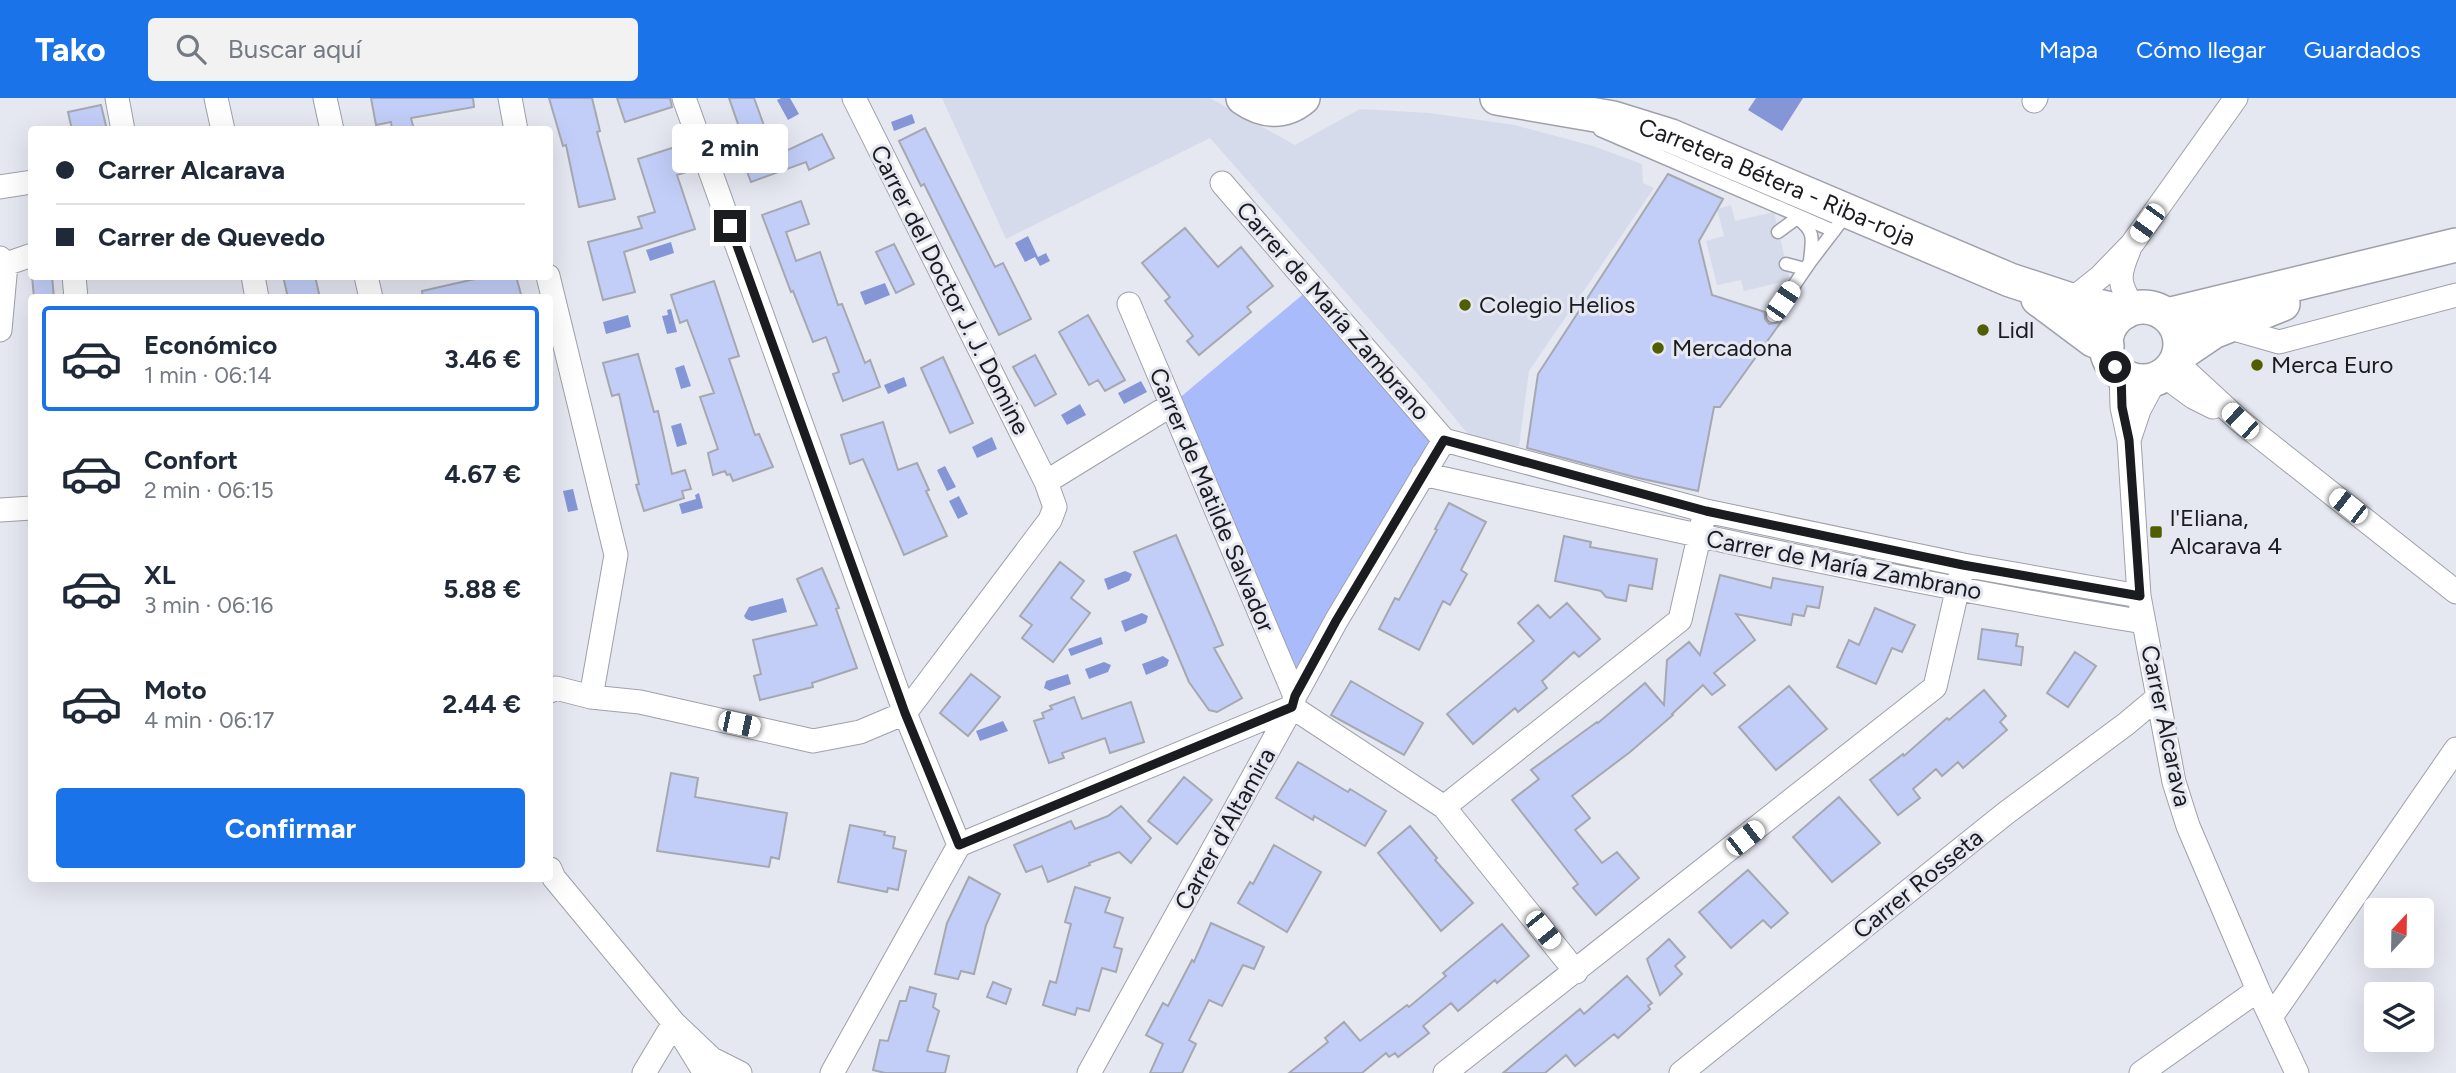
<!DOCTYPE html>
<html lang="es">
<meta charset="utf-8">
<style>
:root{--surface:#fff;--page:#f2f2f3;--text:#1f2937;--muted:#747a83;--line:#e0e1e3;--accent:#1a73e8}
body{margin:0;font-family:Figtree,sans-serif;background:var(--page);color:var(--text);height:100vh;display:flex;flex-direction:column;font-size:26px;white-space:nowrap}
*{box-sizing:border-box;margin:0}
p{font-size:23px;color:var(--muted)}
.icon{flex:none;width:38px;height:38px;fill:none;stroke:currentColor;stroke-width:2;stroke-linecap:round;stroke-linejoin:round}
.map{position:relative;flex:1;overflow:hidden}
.sheet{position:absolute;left:28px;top:196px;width:525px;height:588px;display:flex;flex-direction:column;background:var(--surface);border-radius:7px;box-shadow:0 7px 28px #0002}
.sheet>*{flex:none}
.top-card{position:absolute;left:28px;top:28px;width:525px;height:154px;border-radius:7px;box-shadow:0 7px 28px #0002;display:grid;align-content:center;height:154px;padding:0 28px;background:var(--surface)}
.needle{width:46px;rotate:22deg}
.fabs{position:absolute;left:2364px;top:800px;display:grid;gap:14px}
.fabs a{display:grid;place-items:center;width:70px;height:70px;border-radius:7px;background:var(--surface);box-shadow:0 7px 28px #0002;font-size:35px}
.end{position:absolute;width:32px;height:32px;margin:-16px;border:9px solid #1b1c20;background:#fff;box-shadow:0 0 0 4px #fff}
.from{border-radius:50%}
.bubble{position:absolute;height:49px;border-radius:7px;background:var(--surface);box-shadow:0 7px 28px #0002;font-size:23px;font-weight:700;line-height:49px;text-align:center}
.car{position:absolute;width:21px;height:42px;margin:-21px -10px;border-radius:9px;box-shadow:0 0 5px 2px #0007;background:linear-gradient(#fff 24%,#345 0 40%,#fff 0 76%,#345 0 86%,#fff 0)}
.top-card b{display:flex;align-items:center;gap:24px;height:66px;font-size:26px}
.top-card b+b{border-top:2px solid var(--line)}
.top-card i{width:18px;height:18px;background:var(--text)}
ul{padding:12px 0 0;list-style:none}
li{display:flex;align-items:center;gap:21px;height:105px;margin:0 14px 10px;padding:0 14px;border:4px solid transparent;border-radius:7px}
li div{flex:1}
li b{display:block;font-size:26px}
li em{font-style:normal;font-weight:700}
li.on{border-color:var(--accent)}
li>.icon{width:63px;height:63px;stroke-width:1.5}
.action{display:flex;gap:14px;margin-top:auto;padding:14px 28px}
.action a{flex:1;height:80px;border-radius:7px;background:var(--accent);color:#fff;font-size:28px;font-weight:700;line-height:80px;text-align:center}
header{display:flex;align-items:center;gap:42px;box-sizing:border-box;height:98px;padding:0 35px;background:var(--accent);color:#fff}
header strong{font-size:33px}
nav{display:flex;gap:38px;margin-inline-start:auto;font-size:24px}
.search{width:490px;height:63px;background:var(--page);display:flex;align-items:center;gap:18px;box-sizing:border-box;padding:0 24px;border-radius:7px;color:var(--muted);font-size:26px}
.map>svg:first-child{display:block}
</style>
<header>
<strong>Tako</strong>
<div class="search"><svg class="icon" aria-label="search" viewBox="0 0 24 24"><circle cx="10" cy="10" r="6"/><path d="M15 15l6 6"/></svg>Buscar aquí</div>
<nav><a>Mapa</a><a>Cómo llegar</a><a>Guardados</a></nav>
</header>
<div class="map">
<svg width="2456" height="975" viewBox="0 0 2456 975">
<rect width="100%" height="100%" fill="#e5e7f1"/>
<path fill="#d6dbec" d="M942,0H1210L1295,47L1360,11L1429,15L1515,27L1593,48L1642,66L1643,85L1654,90L1529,273L1519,348L1479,349L1429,289L1210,40L1006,141Z
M1731,107L1735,123L1774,114L1790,182L1744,193L1741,182L1717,187L1706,143L1724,138L1717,111Z"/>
<path fill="#aabbfc" d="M1313,188L1444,342L1295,598L1171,307Z"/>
<path fill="#8596d7" d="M781,0H790L799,16L788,22L777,2Z
M1756,0H1803L1782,33L1748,12Z
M912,16L915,25L894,33L891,24Z
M1028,138L1038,159L1046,155L1050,163L1040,168L1035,159L1025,164L1015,145Z
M671,144L674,155L650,163L646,152Z
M885,185L890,197L865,207L860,194Z
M671,211L677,234L667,236L662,218L668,217L667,212Z
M628,217L631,229L606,236L603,224Z
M684,267L691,288L681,291L675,270Z
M904,279L907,288L888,296L884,287Z
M1141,283L1147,294L1124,306L1118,295Z
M1080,306L1086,317L1067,327L1061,317Z
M681,325L687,346L677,349L671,328Z
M992,339L997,351L977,360L972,349Z
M945,368L956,389L947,393L937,372Z
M573,391L578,412L568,414L563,393Z
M699,395L703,410L682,416L679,406L696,401L695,397Z
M959,398L968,416L958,421L949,403Z
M1125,473L1132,476L1129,483L1108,492L1104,481Z
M783,500L787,514L752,523L746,521L744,518L749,509Z
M1142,515L1148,518L1146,525L1125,534L1121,523Z
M1101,539L1103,546L1071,558L1068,551Z
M1163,558L1169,562L1167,568L1146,577L1142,566Z
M1104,564L1111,567L1108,574L1089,581L1085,571Z
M1068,576L1071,586L1050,593L1044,590L1046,583Z
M1003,623L1008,633L980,643L976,633Z"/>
<path fill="#c2cef8" stroke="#a6a8b1" stroke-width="2" d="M371,0H473L474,9L411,20L414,32H392L391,24L376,27Z
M549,0H592L600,33L597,34L615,101L579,109L566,47L563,48Z
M617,0H670L672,9L625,24Z
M729,0H754L771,47L782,43L786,53L822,36L834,60L809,72L806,64L751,84L741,58L748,55Z
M101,7L107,32H72L68,14Z
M925,30L995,169L1003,165L1031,221L999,237L924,86L921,88L899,43Z
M678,48L686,74L677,77L695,131L624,154L635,194L603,202L588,144L642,130L638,119L655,114L638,61Z
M1668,76L1723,101L1699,143L1712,197L1765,214V221L1769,226L1781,224L1720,309H1714L1698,393L1634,379L1527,350L1538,276Z
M801,103L809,126L786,134L796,163L820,154L838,207L842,206L865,265L870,262L880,289L843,303L833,276L839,274L826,239L813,244L793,193L791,194L762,117Z
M1185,130L1218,169L1241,149L1273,188L1247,209L1251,214L1199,257L1187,243L1193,238L1165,203L1170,199L1142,165Z
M894,146L914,186L896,195L876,154Z
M32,178H52L54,200H34Z
M283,178H315L320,200H288Z
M474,178H516L522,200H423L422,193L475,181Z
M714,183L739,258L729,261L755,337L759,336L773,369L733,383L730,376L727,377L725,373L713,377L708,355L718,351L700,299L714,295L687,222L680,225L671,197Z
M1088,217L1125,282L1105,293L1098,282L1089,287L1059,234Z
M638,256L654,314L658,313L672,376L685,372L691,391L682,393L684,400L644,413L636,387L639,386L619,296L612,298L603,265Z
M1035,257L1056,296L1035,308L1013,269Z
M943,259L973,325L950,335L921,270Z
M883,324L898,372L917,365L929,392L926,393L947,438L904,457L863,361L850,366L841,337Z
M1449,405L1486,424L1461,472L1467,476L1450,507L1443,503L1419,552L1379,531L1395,500L1399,502L1437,432L1435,431Z
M1176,437L1223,547L1214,550L1242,600L1217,614L1209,612L1189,584L1134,454Z
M1564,438L1591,444L1590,449L1657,461L1652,491L1629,487L1626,503L1606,499L1601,493L1555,483Z
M1060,464L1084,483L1071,500L1090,515L1053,564L1022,540L1032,527L1020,518Z
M822,470L839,510L836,511L857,570L812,585L813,589L760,602L754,578L761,576L753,542L817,527L797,481Z
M1720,477L1771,490L1773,480L1823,489L1819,510L1807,508L1804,518L1793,516L1791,527L1736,516L1755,542L1714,575L1725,587L1712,597L1703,587L1672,616L1673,617L1630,654L1572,698L1590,720L1575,732L1602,765L1617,754L1639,780L1596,817L1573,790L1578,786L1512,702L1539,681L1531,672L1597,624L1598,625L1645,585L1664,607L1667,562L1689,544L1700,557Z
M1567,505L1600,541L1579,559L1574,554L1542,583L1547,590L1518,614L1515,610L1473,646L1447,616L1534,543L1518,525L1538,507L1550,520Z
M1875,510L1915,527L1902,554L1892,550L1876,586L1837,569L1849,542L1859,547Z
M1982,531L2018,536L2016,548L2023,549L2021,567L1978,561Z
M2075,554L2096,568L2068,609L2047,595Z
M971,576L1000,599L968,638L940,615Z
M1351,583L1423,625L1404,657L1331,617Z
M1789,588L1827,631L1776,672L1739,629Z
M1984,592L2006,618L2000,624L2007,632L1963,670L1958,664L1942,678L1936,671L1913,691L1920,700L1898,717L1870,682L1903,656L1904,658L1947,620L1949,622Z
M1074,599L1082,621L1131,604L1144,644L1110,655L1105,640L1062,655L1064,660L1049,665L1034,623L1044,620L1042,615L1052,611L1050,608Z
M1298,664L1348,694L1350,691L1386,713L1365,748L1314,718L1313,722L1276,700Z
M671,675L698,680L695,699L787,715L779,761L771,759L769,769L657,753Z
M1184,679L1212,702L1177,746L1148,723Z
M1839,699L1880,745L1832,784L1793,739Z
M1121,708L1151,740L1131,765L1119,754L1089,765L1090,767L1048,784L1042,768L1026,774L1014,747L1071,723L1075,731L1108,718Z
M850,727L885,734L884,737L895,739L893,750L906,753L898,792L888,790L887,794L838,784Z
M1410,728L1437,760L1435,762L1473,805L1441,833L1378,755Z
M1274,747L1321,774L1287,834L1238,805L1250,784L1253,786Z
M1748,772L1788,815L1771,830L1763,822L1731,850L1699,814Z
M969,779L1000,796L986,827L974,876L961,873L958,881L935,876L947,825Z
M1075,789L1110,800L1105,814L1123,820L1114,849L1122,851L1116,874L1102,870L1089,913L1077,910L1075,917L1043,907L1050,883L1056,885L1071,826L1065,824Z
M1211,825L1264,849L1254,871L1243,867L1222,908L1209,902L1189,942L1196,946L1182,975H1150L1163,946L1146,937L1163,905L1168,908L1192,862L1194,864Z
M1502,826L1529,858L1497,885L1495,882L1458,913L1451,905L1423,928L1429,935L1398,959L1395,955L1389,959L1386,955L1362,975H1289L1328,944L1325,940L1344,924L1360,943L1407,907L1409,909L1446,878L1443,875Z
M1669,841L1685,859L1675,868L1682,876L1660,897L1647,861Z
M1627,878L1652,905L1648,908L1650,911L1618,940L1614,936L1575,968L1566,957L1545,975H1503L1580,911L1584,916Z
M993,884L1011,891L1006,906L987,899Z
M910,889L936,896L933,909L939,913L927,953L949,958L945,975H885L873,972L880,942L888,943L900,903H906Z"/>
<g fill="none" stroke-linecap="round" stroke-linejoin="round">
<defs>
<path id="lane" d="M1600,32L1834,133
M1798,121C1816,134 1812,142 1810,163
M1778,134L1797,120
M1786,166L1805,171
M1773,218L1810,164L1839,126"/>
<path id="street" d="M117,0L123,32
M216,0L223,32
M325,0L332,32
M510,0L516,32
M684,0L905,615L959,747
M2034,3L2036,0
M1222,85L1444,342L1706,413L1963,467L2139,498
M0,89L32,84
M2129,152C2117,180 2119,185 2133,210
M0,160L6,166L0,232
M6,166L32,157
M74,178L76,200
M253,178L257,200
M366,178L371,200
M548,178L616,457L591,599
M2071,202L2100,179L2132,146L2236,0
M1129,206L1295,598
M2227,229L2279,244L2456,197
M2176,264L2240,323L2456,494
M2121,274L2122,309L2129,342L2139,498L2174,684L2188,728L2258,892L2297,975
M2163,277L2193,299L2213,309
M2130,339L2139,312L2156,280
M1423,376C1662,430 1902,484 2144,524
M1046,384L1171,307
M0,412L32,410
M550,593L556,590L591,599L640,604L813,643L860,634L905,615L1050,422L1055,409L1046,384L854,0
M1292,609L1444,709L1576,874
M1444,709L1680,522L1702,426
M550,771L554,780L674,925L712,961L740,975
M2271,919L2456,651
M644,975L674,925L705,975
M832,975L959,747L1292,609
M1089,975L1292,609L1295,598L1336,523L1444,342
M1445,975L1935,589L1963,467
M1681,975L2006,715L2126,626L2157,600
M2141,975L2258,892"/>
<g id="secondary">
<path d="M1243,0C1263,14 1284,16 1303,0"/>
<path id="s1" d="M1497,0L1613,20L1671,38L2010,182L2071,202L2125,214"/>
<path d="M2038,201L2093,242L2107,248"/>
<circle cx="2143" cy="246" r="37"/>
<path d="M2167,217L2456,147"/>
<path d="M2179,257L2213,234L2283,206"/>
</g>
</defs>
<use href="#lane" stroke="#9ea1aa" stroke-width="15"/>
<use href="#street" stroke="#9ea1aa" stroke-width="25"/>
<use href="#secondary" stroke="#9ea1aa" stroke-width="36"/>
<use href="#lane" stroke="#fff" stroke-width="12"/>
<use href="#street" stroke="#fff" stroke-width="23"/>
<use href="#secondary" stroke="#fff" stroke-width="33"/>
</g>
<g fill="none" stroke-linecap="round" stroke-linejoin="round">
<path stroke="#1b1c20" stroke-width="9" d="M730,128L905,615L959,747L1292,609L1295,598L1336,523L1444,342L1706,413L1963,467L2140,498L2129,342L2122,309L2121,274L2115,269"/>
</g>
<g fill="#505e00" stroke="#e5e7f1" stroke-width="2.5">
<circle cx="1465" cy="207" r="7"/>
<circle cx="1983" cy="232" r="7"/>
<circle cx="1658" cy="250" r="7"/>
<circle cx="2257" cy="267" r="7"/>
<rect x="2149" y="427" width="14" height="14" rx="3.5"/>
</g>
<g text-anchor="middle" stroke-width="6" stroke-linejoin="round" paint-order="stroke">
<g font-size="24" fill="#1b1c20" stroke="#e5e7f1">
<text dy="8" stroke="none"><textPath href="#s1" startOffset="294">Carretera Bétera - Riba-roja</textPath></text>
<text transform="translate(950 192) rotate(63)" y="8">Carrer del Doctor J. J. Domine</text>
<text transform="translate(1333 213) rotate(49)" y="8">Carrer de María Zambrano</text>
<text transform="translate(1212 402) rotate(67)" y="8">Carrer de Matilde Salvador</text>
<text transform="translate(1844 467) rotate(11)" y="8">Carrer de María Zambrano</text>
<text transform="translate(2166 628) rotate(78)" y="8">Carrer Alcarava</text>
<text transform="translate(1225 731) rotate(-61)" y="8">Carrer d'Altamira</text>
<text transform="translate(1918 786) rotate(-39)" y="8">Carrer Rosseta</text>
</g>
<g font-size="24" fill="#1b1c20" stroke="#e5e7f1" text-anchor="start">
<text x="1479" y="215">Colegio Helios</text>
<text x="1997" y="240">Lidl</text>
<text x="1672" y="258">Mercadona</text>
<text x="2271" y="275">Merca Euro</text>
<text x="2170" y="428">l'Eliana,<tspan x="2170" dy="28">Alcarava 4</tspan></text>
</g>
</g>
</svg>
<div class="fabs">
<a><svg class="needle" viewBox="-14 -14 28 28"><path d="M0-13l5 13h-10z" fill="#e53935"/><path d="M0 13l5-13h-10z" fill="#747a83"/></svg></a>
<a><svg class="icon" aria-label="layers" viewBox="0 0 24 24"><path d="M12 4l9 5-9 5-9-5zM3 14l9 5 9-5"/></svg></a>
</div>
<i class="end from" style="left:2115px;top:269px"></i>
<i class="end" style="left:730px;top:128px"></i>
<div class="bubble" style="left:672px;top:26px;width:116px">2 min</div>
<i class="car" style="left:2147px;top:125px;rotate:216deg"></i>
<i class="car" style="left:1783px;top:203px;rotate:34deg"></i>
<i class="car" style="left:2240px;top:323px;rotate:313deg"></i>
<i class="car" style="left:2348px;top:408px;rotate:308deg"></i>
<i class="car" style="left:739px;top:626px;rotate:102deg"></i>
<i class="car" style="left:1745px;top:740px;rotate:52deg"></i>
<i class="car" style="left:1543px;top:832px;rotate:141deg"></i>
<div class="top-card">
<b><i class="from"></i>Carrer Alcarava</b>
<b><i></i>Carrer de Quevedo</b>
</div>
<section class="sheet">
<ul>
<li class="on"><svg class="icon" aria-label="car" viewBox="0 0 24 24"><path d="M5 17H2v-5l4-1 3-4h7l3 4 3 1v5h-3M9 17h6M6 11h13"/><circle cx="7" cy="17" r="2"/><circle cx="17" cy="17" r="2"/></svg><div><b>Económico</b><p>1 min · 06:14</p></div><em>3.46 €</em></li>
<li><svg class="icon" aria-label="car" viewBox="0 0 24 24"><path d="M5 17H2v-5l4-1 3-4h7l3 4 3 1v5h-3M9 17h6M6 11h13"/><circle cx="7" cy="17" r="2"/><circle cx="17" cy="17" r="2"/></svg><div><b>Confort</b><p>2 min · 06:15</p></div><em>4.67 €</em></li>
<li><svg class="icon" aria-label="car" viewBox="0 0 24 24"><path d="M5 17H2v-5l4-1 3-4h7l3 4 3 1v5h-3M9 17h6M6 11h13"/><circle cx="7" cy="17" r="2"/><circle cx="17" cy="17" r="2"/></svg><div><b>XL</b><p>3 min · 06:16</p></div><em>5.88 €</em></li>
<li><svg class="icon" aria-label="car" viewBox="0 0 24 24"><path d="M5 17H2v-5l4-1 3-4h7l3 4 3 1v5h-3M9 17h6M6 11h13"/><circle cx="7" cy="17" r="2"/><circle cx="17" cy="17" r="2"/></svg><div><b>Moto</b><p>4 min · 06:17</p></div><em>2.44 €</em></li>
</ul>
<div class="action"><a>Confirmar</a></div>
</section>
</div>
